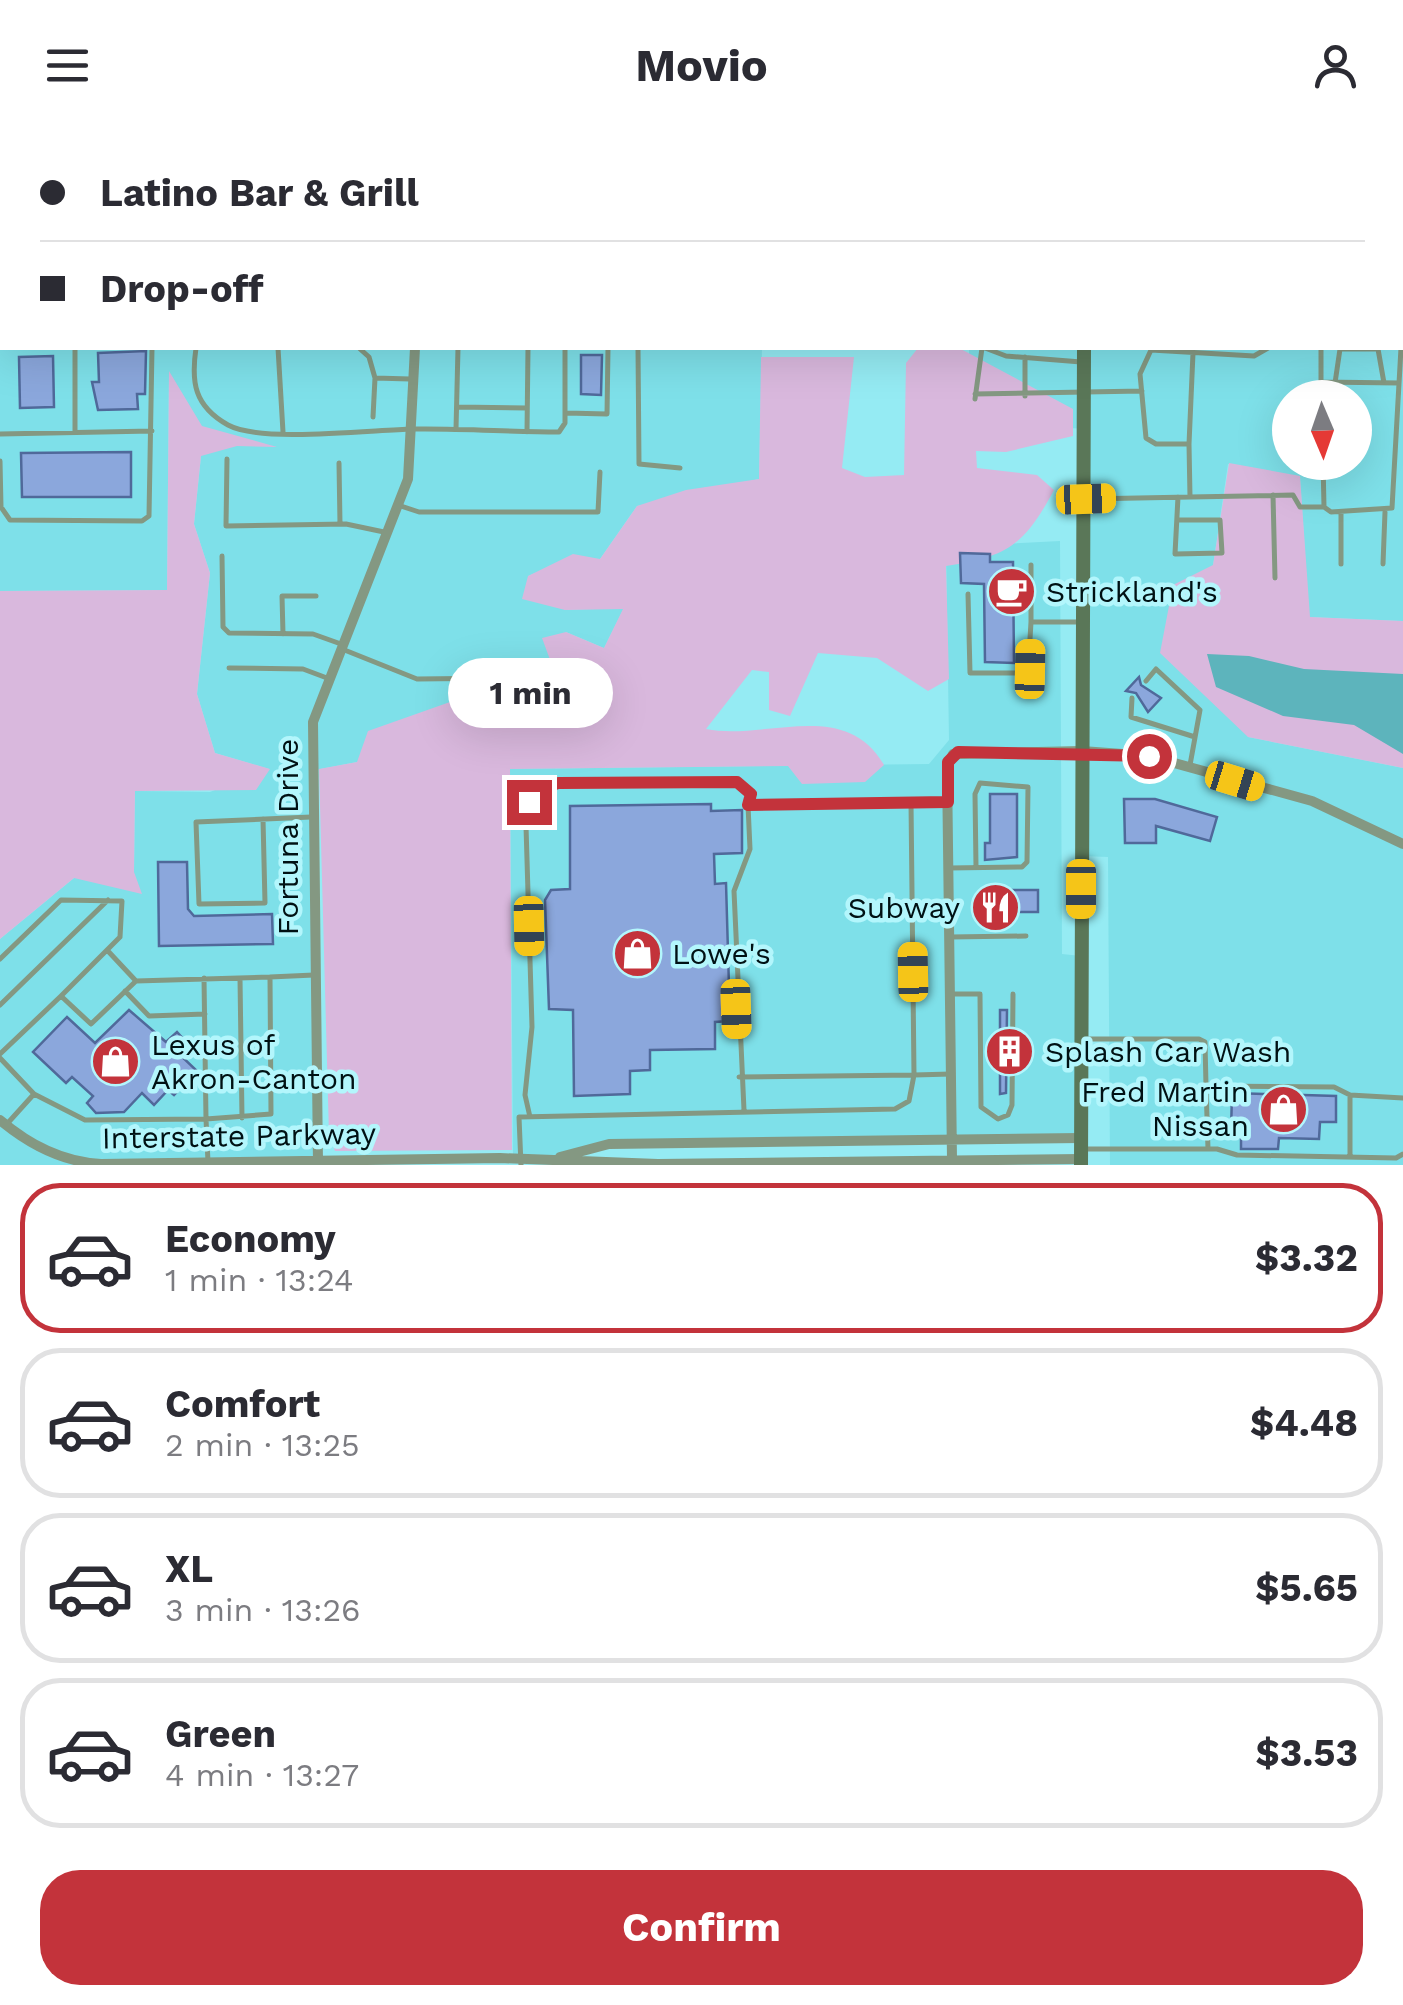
<!DOCTYPE html>
<meta charset="utf-8">
<style>
:root{--surface:#fff;--page:#f7f7f7;--text:#2b2b33;--muted:#7c7c81;--line:#e1e1e2;--accent:#c3333b}
body{margin:0;font-family:"Work Sans",sans-serif;background:var(--page);color:var(--text);height:100vh;display:flex;flex-direction:column;font-size:38px;white-space:nowrap}
*{box-sizing:border-box;margin:0}
p{font-size:32px;color:var(--muted)}
.icon{flex:none;width:55px;height:55px;fill:none;stroke:currentColor;stroke-width:2;stroke-linecap:round;stroke-linejoin:round}
.map{position:relative;height:1035px;overflow:hidden}
.details{display:flex;flex-direction:column;background:var(--surface);flex:1}
.details>*{flex:none}
.top-card{position:absolute;left:0px;top:0px;width:1405px;height:220px;box-shadow:0 10px 40px #0002;display:grid;align-content:center;height:220px;padding:0 40px;background:var(--surface)}
.needle{width:65px;rotate:178deg}
.buttons{position:absolute;left:1272px;top:250px;display:grid;gap:20px}
.buttons a{display:grid;place-items:center;width:100px;height:100px;border-radius:50%;background:var(--surface);box-shadow:0 10px 40px #0002;font-size:50px}
.end{position:absolute;width:45px;height:45px;margin:-22px;border:12px solid #c3333b;background:#fff;box-shadow:0 0 0 5px #fff}
.from{border-radius:50%}
.bubble{position:absolute;height:70px;border-radius:35px;background:var(--surface);box-shadow:0 10px 40px #0002;font-size:32px;font-weight:700;line-height:70px;text-align:center}
.car{position:absolute;width:30px;height:60px;margin:-30px -15px;border-radius:12px;box-shadow:0 0 8px 2px #0007;background:linear-gradient(#f5c518 24%,#345 0 40%,#f5c518 0 76%,#345 0 86%,#f5c518 0)}
.top-card b{display:flex;align-items:center;gap:35px;height:95px;font-size:38px}
.top-card b+b{border-top:2px solid var(--line)}
.top-card i{width:25px;height:25px;background:var(--text)}
ul{padding:18px 0 0;list-style:none}
li{display:flex;align-items:center;gap:30px;height:150px;margin:0 20px 15px;padding:0 20px;border:5px solid var(--line);border-radius:40px}
li div{flex:1}
li b{display:block;font-size:38px}
li em{font-style:normal;font-weight:700}
li.on{border-color:var(--accent)}
li>.icon{width:90px;height:90px;stroke-width:1.5}
.button{display:flex;gap:20px;margin-top:auto;padding:20px 40px}
.button a{flex:1;height:115px;border-radius:40px;background:var(--accent);color:#fff;font-size:40px;font-weight:700;line-height:115px;text-align:center}
header{display:flex;justify-content:space-between;align-items:center;height:130px;padding:0 40px;background:var(--surface);font-size:45px;font-weight:700}
.map>svg:first-child{display:block}
</style>
<header><svg class="icon" aria-label="menu" viewBox="0 0 24 24"><path d="M4 6h16M4 12h16M4 18h16"/></svg>Movio<svg class="icon" aria-label="person" viewBox="0 0 24 24"><circle cx="12" cy="8" r="4"/><path d="M4 21q1-7 8-7t8 7"/></svg></header>
<div class="map">
<svg width="1403" height="1035" viewBox="0 0 1403 1035">
<rect width="100%" height="100%" fill="#95ebf3"/>
<path fill="#7ee0e9" fill-rule="evenodd" d="M833,0H1292L833,2Z
M1403,171V491L1309,487L1300,347L1228,334L1213,436L1248,607L1403,638V1035H1110L1108,727L1082,726L1084,299L969,290V218H1402ZM1290,268H1355V332H1290Z
M0,188L2,218H762L759,349L637,376L600,429L552,436L528,446L565,480L624,478L604,518L566,502L554,549L574,592L503,590L450,572L357,632L310,641L318,1035H0V809L74,748L134,742L135,661L210,662L269,639L215,623L197,564L210,443L194,394L201,326L169,244L167,460L0,461Z
M1060,411L1062,824L1081,826V1008L609,1014L549,1029L513,1028L510,639L929,634L949,610L946,417Z"/>
<path fill="#d9b8dd" d="M918,218H959L1073,279V306L1006,322L976,321L977,338L1037,345L1054,360C1025,414 1008,427 946,436L949,549L928,561L877,528L818,523L790,586L769,580V542L752,540L706,599C766,611 845,567 884,635L865,652L802,654L788,636L510,639L512,1020L335,1021L329,1005L319,639L357,632L368,601L450,572L503,590L573,592L542,508L566,502L604,518L623,479L565,480L522,469L528,446L573,424L600,429L637,376L686,360L759,349L761,227H854L842,338L865,347L904,345L906,233Z
M169,241L202,296L277,317L237,316L201,326L194,394L210,443L197,564L215,623L270,639L256,660L135,661L134,742L142,764L74,748L0,809V461L167,460Z
M1229,333L1300,346L1310,487L1403,491V638L1248,607L1160,523L1173,455L1213,435Z"/>
<path fill="#5db4bc" d="M1207,524L1249,526L1304,539L1403,544V624L1354,595L1283,586L1216,557Z"/>
<path fill="#8ba7dc" stroke="#50699a" stroke-width="2.5" d="M146,221L145,264H137L138,279L98,280L92,252H99L98,223Z
M581,225H602L601,265L581,264Z
M53,226L54,277L20,278L19,227Z
M131,322V367H22L21,323Z
M960,423L990,424V432H1013L1014,533L985,532L984,454L961,453Z
M1139,547L1141,555L1161,568L1148,582L1136,563L1126,561Z
M990,664H1017V727L985,730V713H990Z
M1124,669H1155L1217,687L1210,711L1156,696V713H1125Z
M711,674V681L742,680V723L714,724L715,754L726,753L730,891L715,892V919L650,920V940L630,941V964L574,966L573,880L549,879L545,770L551,760L570,759V676Z
M158,732H187L188,779L194,786L272,784L273,814L159,816Z
M984,760H1038V782H984Z
M129,880L166,912L177,902L187,913L178,923L197,941L174,965L168,960L154,975L142,963L124,982L96,983L87,973L93,966L72,947L66,953L33,922L67,887L95,913Z
M1000,880H1007L1006,963L1000,964Z
M1232,963L1336,966V992H1320L1319,1009L1279,1008L1278,1019H1241V1003L1231,1002Z"/>
<g fill="none" stroke-linecap="round" stroke-linejoin="round">
<path stroke="#849882" stroke-width="5" d="M1118,0L1119,2
M1278,0V2
M286,2V0
M481,2V0
M581,2V0
M1227,2V0
M0,206H2
M196,218C191,252 194,276 228,295C261,313 371,300 412,299C461,298 510,302 559,302L565,293V218
M278,218L283,302
M359,218L369,227L375,248L410,249
M638,218L639,334L680,338
M985,218L1006,226L1081,232
M1321,218V268
M1025,227V266
M1321,252L1399,253
M1335,253L1340,219H1378L1384,253
M975,264L1142,261
M975,269L982,218
M457,277L527,278
M566,283L607,284L608,218
M373,287L375,248
M456,299L458,218
M75,302V218
M527,302L528,218
M0,304L152,301
M1189,314L1193,223
M227,329L226,396L346,394L384,402
M0,331L1,377L10,390L142,391L149,386L152,218
M1323,332L1324,377L1331,382L1392,378L1401,218
M339,333L340,394
M1273,365L1275,448
M1178,367L1175,424L1222,423L1220,390H1179
M1190,367L1293,365L1300,377H1324
M1086,369L1190,367L1189,314H1156L1146,308L1140,244L1151,220L1254,226L1268,218
M398,375L419,382H598L600,342
M222,426L223,497L229,503L313,504L341,514
M1341,434V383
M1383,434L1385,382
M968,464L970,543H1028L1031,492H1081
M1031,492V435
M283,504L282,466H316
M342,519L417,549L515,548
M229,538L303,539L327,548
M1146,551L1156,539L1200,580L1190,635
M1132,568L1131,587L1195,607
M945,672H911L914,945L951,944
M263,689L265,773L199,774L196,692L311,687
M949,738L1022,737L1027,732L1028,657L980,653L975,664L976,737
M950,807L1026,806
M107,820L136,851
M0,829L61,770L122,771L120,807L61,866
M240,848L242,988
M125,861L149,886L205,884
M950,864H980L981,977L998,989L1008,985L1012,975L1013,864
M0,875L108,770
M1081,909H1199L1205,912L1206,956L1334,957L1350,965L1403,968
M0,924L61,866L91,894L136,851L270,847
M0,928L34,964L6,995
M1206,956L1208,1019
M34,964L85,990L206,989L204,848
M744,980L734,761L750,719L748,675L911,672
M530,987L525,965L532,897L526,696L530,664L558,653H737L751,664L748,675
M1084,1019H1217L1237,1025L1396,1028L1403,1024
M1350,1027V965
M208,1032L206,989L271,984L270,847L314,845
M521,1035L519,987L895,979L909,971L914,945L739,947"/>
<path stroke="#849882" stroke-width="10" d="M439,2L440,0
M0,990C30,1015 62,1032 101,1034L500,1028L658,1034L1081,1029
M560,1027L609,1014L1081,1008
M952,1029L947,637L953,624L1082,621L1149,626L1312,671L1403,714
M318,1033L313,592L408,349L415,218"/>
<path stroke="#5a7758" stroke-width="14" d="M1080,0V2
M1081,1035L1084,218"/>
<path stroke="#3c603a" stroke-width="15" d="M0,158H2
M1402,171H1403"/>
</g>
<g fill="none" stroke-linecap="round" stroke-linejoin="round">
<path stroke="#c3333b" stroke-width="12" d="M529,672L530,664L558,653L737,652L751,664L748,675L948,672V632L958,622L1149,626"/>
</g>
<defs>
<symbol id="cafe-disc" viewBox="-11 -11 22 22"><circle r="9.5" fill="#c3333b" stroke="#b3f6fc"/><path d="M-5.5-4.5H6V0H3Q3 3.5 0 3.5H-2.5Q-5.5 3.5-5.5 0ZM3-3.2v2h1.7v-2ZM-6 4.5H4V6H-6Z" fill="#fff"/></symbol>
<symbol id="restaurant-disc" viewBox="-11 -11 22 22"><circle r="9.5" fill="#c3333b" stroke="#b3f6fc"/><path d="M-5-6h1v4h1v-4h1v4h1v-4h1v5L-1.5 .5V6h-2V.5L-5-1ZM5-6V6H3V1.5H1.5Q1.5-4 5-6Z" fill="#fff"/></symbol>
<symbol id="shop-disc" viewBox="-11 -11 22 22"><circle r="9.5" fill="#c3333b" stroke="#b3f6fc"/><path d="M-5-2.5h2.3a2.7 3.5 0 0 1 5.4 0H5L5.5 6h-11ZM-1.5-2.5h3a1.5 2.3 0 0 0-3 0Z" fill="#fff"/></symbol>
<symbol id="building-disc" viewBox="-11 -11 22 22"><circle r="9.5" fill="#c3333b" stroke="#b3f6fc"/><path d="M-4-6H4V6H1V3H-1V6H-4ZM-2.5-4.3h1.7v1.8h-1.7ZM.8-4.3h1.7v1.8H.8ZM-2.5-1h1.7V.8h-1.7ZM.8-1h1.7V.8H.8Z" fill="#fff"/></symbol>
</defs>
<g fill-rule="evenodd">
<use href="#cafe-disc" x="984" y="434" width="55" height="55"/>
<use href="#restaurant-disc" x="968" y="750" width="55" height="55"/>
<use href="#shop-disc" x="610" y="796" width="55" height="55"/>
<use href="#building-disc" x="982" y="894" width="55" height="55"/>
<use href="#shop-disc" x="88" y="904" width="55" height="55"/>
<use href="#shop-disc" x="1256" y="952" width="55" height="55"/>
</g>
<g text-anchor="middle" stroke-width="9" stroke-linejoin="round" paint-order="stroke">
<g font-size="30" fill="#001114" stroke="#b3f6fc" text-anchor="start">
<text x="1046" y="472">Strickland's</text>
<text x="960" y="788" text-anchor="end">Subway</text>
<text x="672" y="834">Lowe's</text>
<text x="151" y="925">Lexus of<tspan x="151" dy="34">Akron-Canton</tspan></text>
<text x="1045" y="932">Splash Car Wash</text>
<text x="1249" y="972" text-anchor="end">Fred Martin<tspan x="1249" dy="34">Nissan</tspan></text>
</g>
<g font-size="30" fill="#001114" stroke="#b3f6fc">
<text transform="translate(288 707) rotate(-90)" y="10">Fortuna Drive</text>
<text transform="translate(239 1006) rotate(-1)" y="10">Interstate Parkway</text>
</g>
</g>
</svg>
<div class="buttons">
<a><svg class="needle" viewBox="-14 -14 28 28"><path d="M0-13l5 13h-10z" fill="#e53935"/><path d="M0 13l5-13h-10z" fill="#7c7c81"/></svg></a>
</div>
<i class="end from" style="left:1149px;top:626px"></i>
<i class="end" style="left:529px;top:672px"></i>
<div class="bubble" style="left:448px;top:528px;width:165px">1 min</div>
<i class="car" style="left:1086px;top:369px;rotate:88deg"></i>
<i class="car" style="left:1030px;top:539px;rotate:1deg"></i>
<i class="car" style="left:1235px;top:651px;rotate:107deg"></i>
<i class="car" style="left:1081px;top:759px;rotate:180deg"></i>
<i class="car" style="left:529px;top:796px;rotate:179deg"></i>
<i class="car" style="left:913px;top:842px;rotate:359deg"></i>
<i class="car" style="left:736px;top:879px;rotate:178deg"></i>
<div class="top-card">
<b><i class="from"></i>Latino Bar &amp; Grill</b>
<b><i></i>Drop-off</b>
</div>
</div>
<section class="details">
<ul>
<li class="on"><svg class="icon" aria-label="car" viewBox="0 0 24 24"><path d="M5 17H2v-5l4-1 3-4h7l3 4 3 1v5h-3M9 17h6M6 11h13"/><circle cx="7" cy="17" r="2"/><circle cx="17" cy="17" r="2"/></svg><div><b>Economy</b><p>1 min · 13:24</p></div><em>$3.32</em></li>
<li><svg class="icon" aria-label="car" viewBox="0 0 24 24"><path d="M5 17H2v-5l4-1 3-4h7l3 4 3 1v5h-3M9 17h6M6 11h13"/><circle cx="7" cy="17" r="2"/><circle cx="17" cy="17" r="2"/></svg><div><b>Comfort</b><p>2 min · 13:25</p></div><em>$4.48</em></li>
<li><svg class="icon" aria-label="car" viewBox="0 0 24 24"><path d="M5 17H2v-5l4-1 3-4h7l3 4 3 1v5h-3M9 17h6M6 11h13"/><circle cx="7" cy="17" r="2"/><circle cx="17" cy="17" r="2"/></svg><div><b>XL</b><p>3 min · 13:26</p></div><em>$5.65</em></li>
<li><svg class="icon" aria-label="car" viewBox="0 0 24 24"><path d="M5 17H2v-5l4-1 3-4h7l3 4 3 1v5h-3M9 17h6M6 11h13"/><circle cx="7" cy="17" r="2"/><circle cx="17" cy="17" r="2"/></svg><div><b>Green</b><p>4 min · 13:27</p></div><em>$3.53</em></li>
</ul>
<div class="button"><a>Confirm</a></div>
</section>
